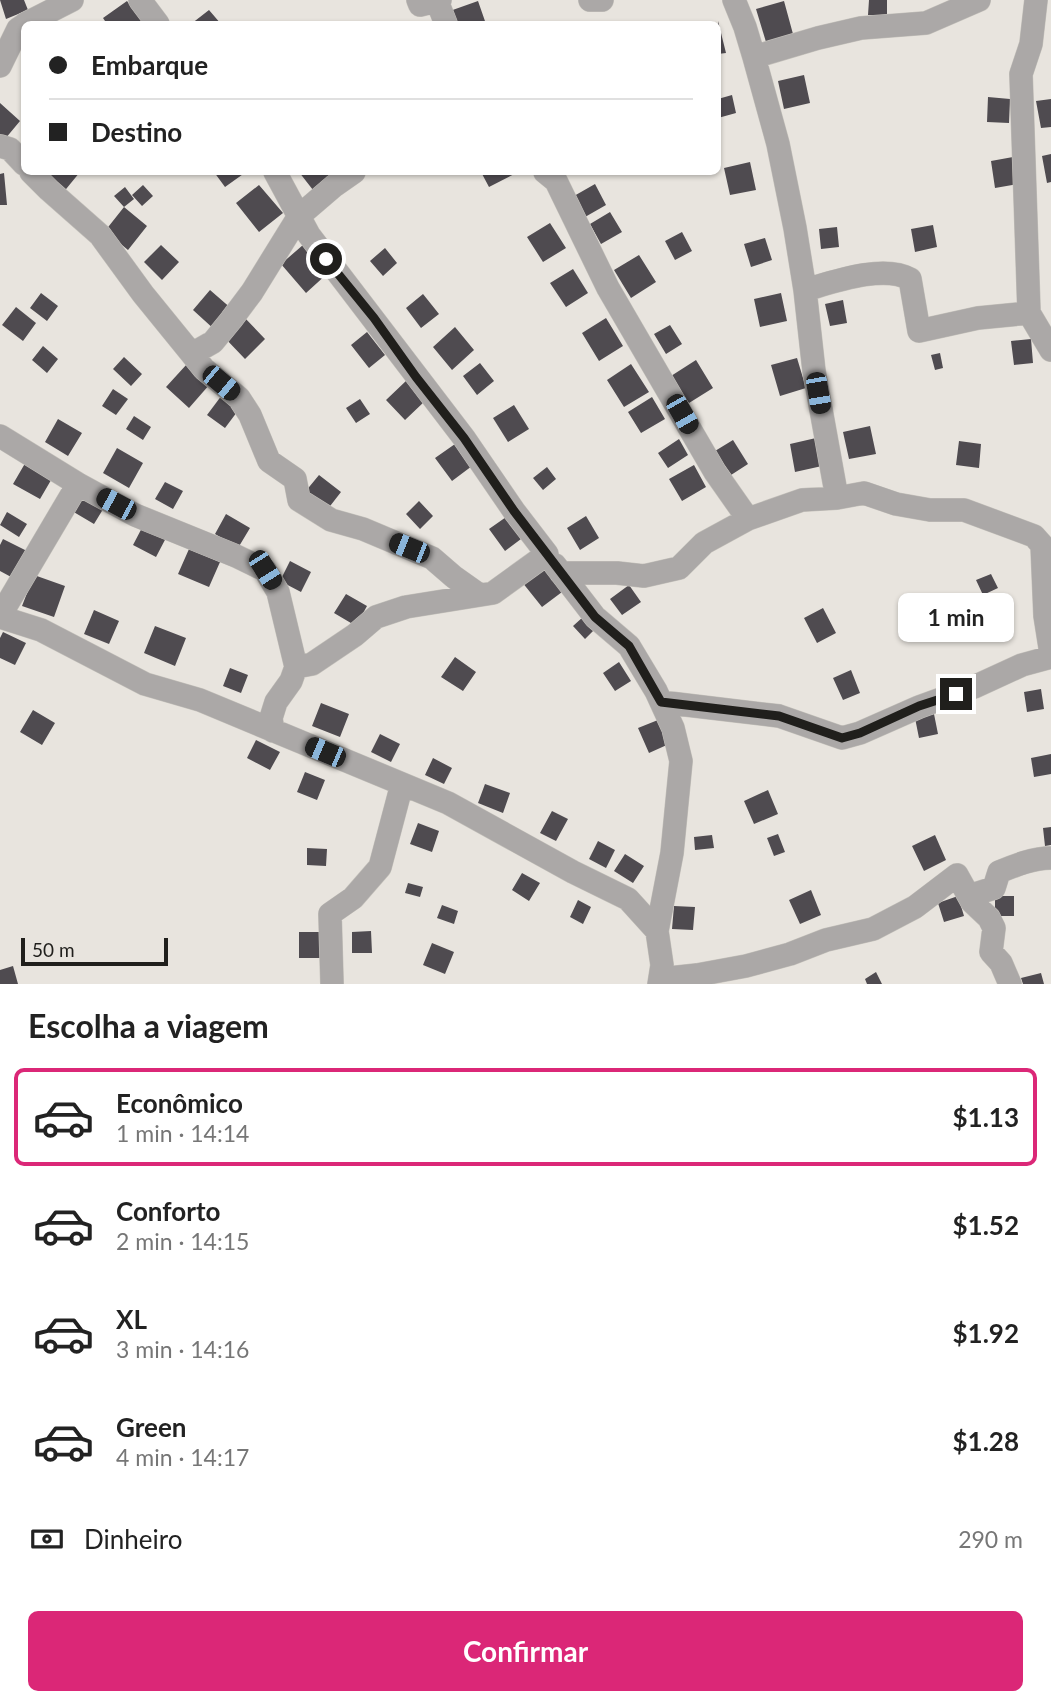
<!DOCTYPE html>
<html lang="pt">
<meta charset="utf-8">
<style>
:root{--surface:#fff;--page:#f6f6f6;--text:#222;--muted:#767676;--line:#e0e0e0;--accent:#db2777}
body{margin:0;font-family:Lato,sans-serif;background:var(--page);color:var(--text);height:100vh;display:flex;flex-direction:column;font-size:26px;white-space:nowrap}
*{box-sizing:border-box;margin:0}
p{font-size:23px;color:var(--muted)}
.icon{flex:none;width:38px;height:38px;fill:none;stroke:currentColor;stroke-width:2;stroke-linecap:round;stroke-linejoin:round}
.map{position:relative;height:984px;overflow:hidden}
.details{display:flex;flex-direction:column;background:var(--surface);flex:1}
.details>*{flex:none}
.top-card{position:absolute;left:21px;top:21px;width:700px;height:154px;border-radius:10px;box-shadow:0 2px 5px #0004;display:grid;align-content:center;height:154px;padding:0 28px;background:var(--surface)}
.scale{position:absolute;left:21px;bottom:18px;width:147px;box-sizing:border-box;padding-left:7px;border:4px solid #201f1c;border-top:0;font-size:19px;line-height:24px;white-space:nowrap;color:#201f1c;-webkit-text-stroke:5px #e8e4de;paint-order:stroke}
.end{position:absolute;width:32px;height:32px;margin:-16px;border:9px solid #201f1c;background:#fff;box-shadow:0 0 0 4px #fff}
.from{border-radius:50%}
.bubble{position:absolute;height:49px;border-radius:10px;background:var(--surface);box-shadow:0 2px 5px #0004;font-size:23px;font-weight:700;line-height:49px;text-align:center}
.car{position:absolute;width:21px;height:42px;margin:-21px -10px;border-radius:9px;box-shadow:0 0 5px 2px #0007;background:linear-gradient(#222 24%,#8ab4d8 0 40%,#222 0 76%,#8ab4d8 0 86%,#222 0)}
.top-card b{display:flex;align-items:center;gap:24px;height:66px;font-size:26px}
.top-card b+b{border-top:2px solid var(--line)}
.top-card i{width:18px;height:18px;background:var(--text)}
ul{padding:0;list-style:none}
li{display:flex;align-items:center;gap:21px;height:98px;margin:0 14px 10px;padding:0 14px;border:4px solid transparent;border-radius:10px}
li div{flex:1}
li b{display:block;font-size:26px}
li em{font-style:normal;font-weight:700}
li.active{border-color:var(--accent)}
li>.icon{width:63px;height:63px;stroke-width:1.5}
h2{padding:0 28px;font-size:32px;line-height:84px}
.pay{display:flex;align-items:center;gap:18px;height:77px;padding:0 28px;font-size:26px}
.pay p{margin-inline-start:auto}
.primary-button{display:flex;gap:14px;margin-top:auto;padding:14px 28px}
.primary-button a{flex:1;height:80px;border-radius:10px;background:var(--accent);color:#fff;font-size:28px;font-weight:700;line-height:80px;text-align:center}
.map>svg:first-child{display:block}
</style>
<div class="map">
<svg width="1051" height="984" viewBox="0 0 1051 984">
<rect width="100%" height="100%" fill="#e8e4de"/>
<path fill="#4f4b50" d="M0,0H24L28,10L6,19Z
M869,0H887V15H868Z
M127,1L144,24H107L103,18Z
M478,1L486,24H451L447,12Z
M784,1L793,34L766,42L756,9Z
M209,10L221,24H191Z
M718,21L726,53L718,54Z
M804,75L810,103L784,109L778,81Z
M732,95L736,113L718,118V99Z
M988,97L1010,99L1009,123L987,122Z
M1051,99V127L1041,128L1036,101Z
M0,103L20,121L0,145Z
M1051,154V182L1047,183L1042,156Z
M1013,157L1018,184L995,188L991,161Z
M750,162L756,190L730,195L724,168Z
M34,172H80L62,194Z
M214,172H246L225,187Z
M299,172H339L313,190Z
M481,172H518L489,187Z
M4,173L7,205H0V174Z
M595,184L606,205L585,217L574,196Z
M143,185L153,196L142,206L132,195Z
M259,185L283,213L259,232L236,203Z
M125,187L134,199L124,207L114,196Z
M124,207L147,226L128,250L105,231Z
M610,212L622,232L601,244L590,224Z
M550,223L566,248L543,262L527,237Z
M933,225L937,247L915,252L911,229Z
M837,227L839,247L821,249L819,229Z
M682,232L692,251L675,260L665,241Z
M765,238L772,260L751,267L744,244Z
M161,245L179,262L162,280L144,262Z
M303,245L328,273L306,293L281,264Z
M385,248L397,263L383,276L370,261Z
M639,255L656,282L631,298L614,270Z
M573,269L588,293L566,307L550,283Z
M210,290L233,310L215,330L193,310Z
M41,293L58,306L47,321L30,308Z
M781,293L787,321L760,327L754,299Z
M423,294L439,314L421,328L406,308Z
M843,300L847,323L830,326L825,304Z
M16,307L36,323L23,341L2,325Z
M244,317L265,339L245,359L224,337Z
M606,318L623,346L599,361L582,333Z
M670,325L682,344L666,354L654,334Z
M455,327L474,350L452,370L433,347Z
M367,332L385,355L369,368L351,345Z
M1031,339L1033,363L1014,365L1011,341Z
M43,346L58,359L47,373L32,360Z
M940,353L943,368L935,370L931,355Z
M124,357L142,374L131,386L113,369Z
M797,358L806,388L780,396L771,365Z
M696,360L713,388L689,403L671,376Z
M480,363L494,381L477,395L463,376Z
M187,364L210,384L189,408L166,387Z
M631,364L649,392L624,407L607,380Z
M407,380L425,401L405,420L386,400Z
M113,389L128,399L116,415L102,406Z
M222,395L240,408L225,428L207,415Z
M652,397L665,419L641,433L628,412Z
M360,399L370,414L356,423L346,408Z
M514,405L529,429L508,442L493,418Z
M134,416L151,427L143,440L126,429Z
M58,419L82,433L68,456L45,442Z
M870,426L876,454L849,459L843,432Z
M816,438L822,466L795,472L790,444Z
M679,439L688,455L668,468L658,453Z
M733,440L748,464L731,475L715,451Z
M959,441L981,444L979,468L956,465Z
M455,444L472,466L452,481L435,458Z
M117,448L143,463L129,488L103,473Z
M27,460L54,475L40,499L13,484Z
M694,465L706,487L682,501L669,479Z
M547,467L556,479L543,490L533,478Z
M319,475L341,492L327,510L305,492Z
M165,482L183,491L173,509L155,499Z
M83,492L105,506L94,524L72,511Z
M419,501L433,516L420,529L406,514Z
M7,512L27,524L19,537L0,525Z
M226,514L250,528L238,548L215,534Z
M509,515L525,536L505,551L489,529Z
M586,516L599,538L580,550L567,528Z
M144,524L167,536L156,557L133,545Z
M3,539L27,551L13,578L0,571V545Z
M189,549L220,562L209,587L178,574Z
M290,561L311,572L301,592L280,581Z
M545,563L566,589L542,607L522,582Z
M991,574L998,588L983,595L976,580Z
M34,575L65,586L54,617L22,606Z
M629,585L641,602L622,615L610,599Z
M346,594L367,606L356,626L334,613Z
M823,608L836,633L817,643L804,618Z
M94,610L119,621L109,644L84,634Z
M583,617L595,629L585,639L573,626Z
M155,626L186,638L175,666L144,653Z
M3,632L26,643L15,665L0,658V638Z
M455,657L476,672L463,691L441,677Z
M619,662L631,681L615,691L603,673Z
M230,668L248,675L241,693L223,686Z
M851,670L860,693L843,700L833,678Z
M1041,689L1044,709L1027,712L1024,692Z
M321,703L349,714L340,737L312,726Z
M33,710L55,723L42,745L20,732Z
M934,714L938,734L919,738L915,718Z
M658,720L669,744L649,753L638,728Z
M380,734L400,744L391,762L371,752Z
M256,740L280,752L270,770L247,758Z
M1051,754V774L1034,777L1031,758Z
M433,758L452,768L444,784L425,775Z
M305,772L325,780L317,800L297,792Z
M485,784L510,793L503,813L478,803Z
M768,790L778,814L754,824L744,801Z
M552,811L568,819L556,841L540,833Z
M418,823L439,831L432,852L410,844Z
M1051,827V845L1045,846L1043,828Z
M778,834L785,852L774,856L767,838Z
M712,835L714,848L695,850L694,837Z
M935,835L946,860L924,871L912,846Z
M598,841L615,850L606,868L589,859Z
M307,848L327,849L326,866L307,865Z
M625,854L644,866L633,883L614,871Z
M522,873L540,883L529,901L512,890Z
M408,883L423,887L420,897L405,893Z
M811,890L821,915L800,924L789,900Z
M958,896L964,916L944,922L938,903Z
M995,896H1014V916H995Z
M578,900L591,907L583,924L570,917Z
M442,905L458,911L454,924L437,918Z
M674,906L695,907L693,930L672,929Z
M371,931L372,953H352V932Z
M299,932H322L323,958H299Z
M432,943L454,952L445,974L423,965Z
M13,966L18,984H0V970Z
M876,972L882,984H867L865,979Z
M1041,973L1044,984H1023L1021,978Z"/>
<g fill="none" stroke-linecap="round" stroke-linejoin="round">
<defs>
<path id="minor" d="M140,0L158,24
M418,0L420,5L440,0
M590,0H602
M734,0L745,27L754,57L818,38L861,28L926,23L979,0
M437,1L446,24
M25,24L72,0
M754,57L778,144L795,228L805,290L814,371L837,498
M0,66L18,29L24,25
M0,146L10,149L24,164
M31,172L49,190L100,235L143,294L204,369L239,398L250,415L269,461L295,479L299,500L331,520L363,529L432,558L454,577L478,594
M275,172L309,235L464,438L514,511L547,554L493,593L406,607L376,617L355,635L312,664L296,667
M545,172L556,181L608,288L715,472L748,519
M805,290C833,282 883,264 910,279L919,331L978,318L1029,313L1051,350
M1029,313L1021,74L1031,44L1036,0
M192,354L213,342L231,320L252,292L299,216L334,186L354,172
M0,436L78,484L135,515L236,556L265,570L278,592L296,667L291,681L276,702L271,718L273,731
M555,565L595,617L629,646L656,691L673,728L681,761L672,853L657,931L662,965L659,984
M561,573H617L644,576L679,568L704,543L748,519L802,500L837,498L864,493L896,504L930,510H964L1034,536L1042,545L1045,616L1051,654
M0,616L78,484
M0,617L41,630L145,684L200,700L448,803L573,872L628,899L657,931
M661,702L779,716L842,738L860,733L919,707L974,687L1022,665L1051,657
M969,896L994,888L999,872C1016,865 1033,858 1051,858
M660,979L697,975L746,966L790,954L826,940L873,929L915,907L957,875L972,902L989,918L994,928L991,952L1001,963L1010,984
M332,984L330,914L353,898L380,867L402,784"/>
</defs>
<use href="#minor" stroke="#c4c1bb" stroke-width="24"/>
<use href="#minor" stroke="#aba8a7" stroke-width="23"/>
</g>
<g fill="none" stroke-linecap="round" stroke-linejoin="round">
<path stroke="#201f1c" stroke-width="9" d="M326,259L374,318L416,377L464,438L514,511L595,617L629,646L661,702L779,716L842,738L860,733L919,706L956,694"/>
</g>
</svg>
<div class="scale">50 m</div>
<i class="end from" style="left:326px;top:259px"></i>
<i class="end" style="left:956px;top:694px"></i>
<div class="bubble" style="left:898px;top:593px;width:116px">1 min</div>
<i class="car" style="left:221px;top:383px;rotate:130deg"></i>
<i class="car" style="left:818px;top:393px;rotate:170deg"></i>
<i class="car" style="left:682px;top:414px;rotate:150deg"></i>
<i class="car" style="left:116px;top:504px;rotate:298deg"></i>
<i class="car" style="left:409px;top:548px;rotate:292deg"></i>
<i class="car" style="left:265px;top:570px;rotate:148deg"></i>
<i class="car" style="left:325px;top:752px;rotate:293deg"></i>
<div class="top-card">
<b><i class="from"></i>Embarque</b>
<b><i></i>Destino</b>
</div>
</div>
<section class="details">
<h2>Escolha a viagem</h2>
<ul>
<li class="active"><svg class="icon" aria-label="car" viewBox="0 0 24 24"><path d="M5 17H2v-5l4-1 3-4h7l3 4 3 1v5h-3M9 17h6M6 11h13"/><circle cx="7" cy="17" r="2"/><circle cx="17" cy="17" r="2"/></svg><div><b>Econômico</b><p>1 min · 14:14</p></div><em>$1.13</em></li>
<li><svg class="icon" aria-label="car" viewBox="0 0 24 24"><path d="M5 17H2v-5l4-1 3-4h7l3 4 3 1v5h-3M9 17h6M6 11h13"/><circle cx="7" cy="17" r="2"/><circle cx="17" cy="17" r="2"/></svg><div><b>Conforto</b><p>2 min · 14:15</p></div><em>$1.52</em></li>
<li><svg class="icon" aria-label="car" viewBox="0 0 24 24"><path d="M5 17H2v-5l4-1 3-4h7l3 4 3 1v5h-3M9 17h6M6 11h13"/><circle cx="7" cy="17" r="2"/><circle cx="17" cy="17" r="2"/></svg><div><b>XL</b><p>3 min · 14:16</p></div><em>$1.92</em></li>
<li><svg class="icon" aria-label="car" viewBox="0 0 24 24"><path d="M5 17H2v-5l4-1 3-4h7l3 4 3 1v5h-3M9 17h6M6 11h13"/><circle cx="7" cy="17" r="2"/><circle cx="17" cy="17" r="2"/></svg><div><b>Green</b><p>4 min · 14:17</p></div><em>$1.28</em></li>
</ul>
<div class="pay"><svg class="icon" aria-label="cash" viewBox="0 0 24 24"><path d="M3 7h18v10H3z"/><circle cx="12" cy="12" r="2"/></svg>Dinheiro<p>290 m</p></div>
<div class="primary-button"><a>Confirmar</a></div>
</section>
